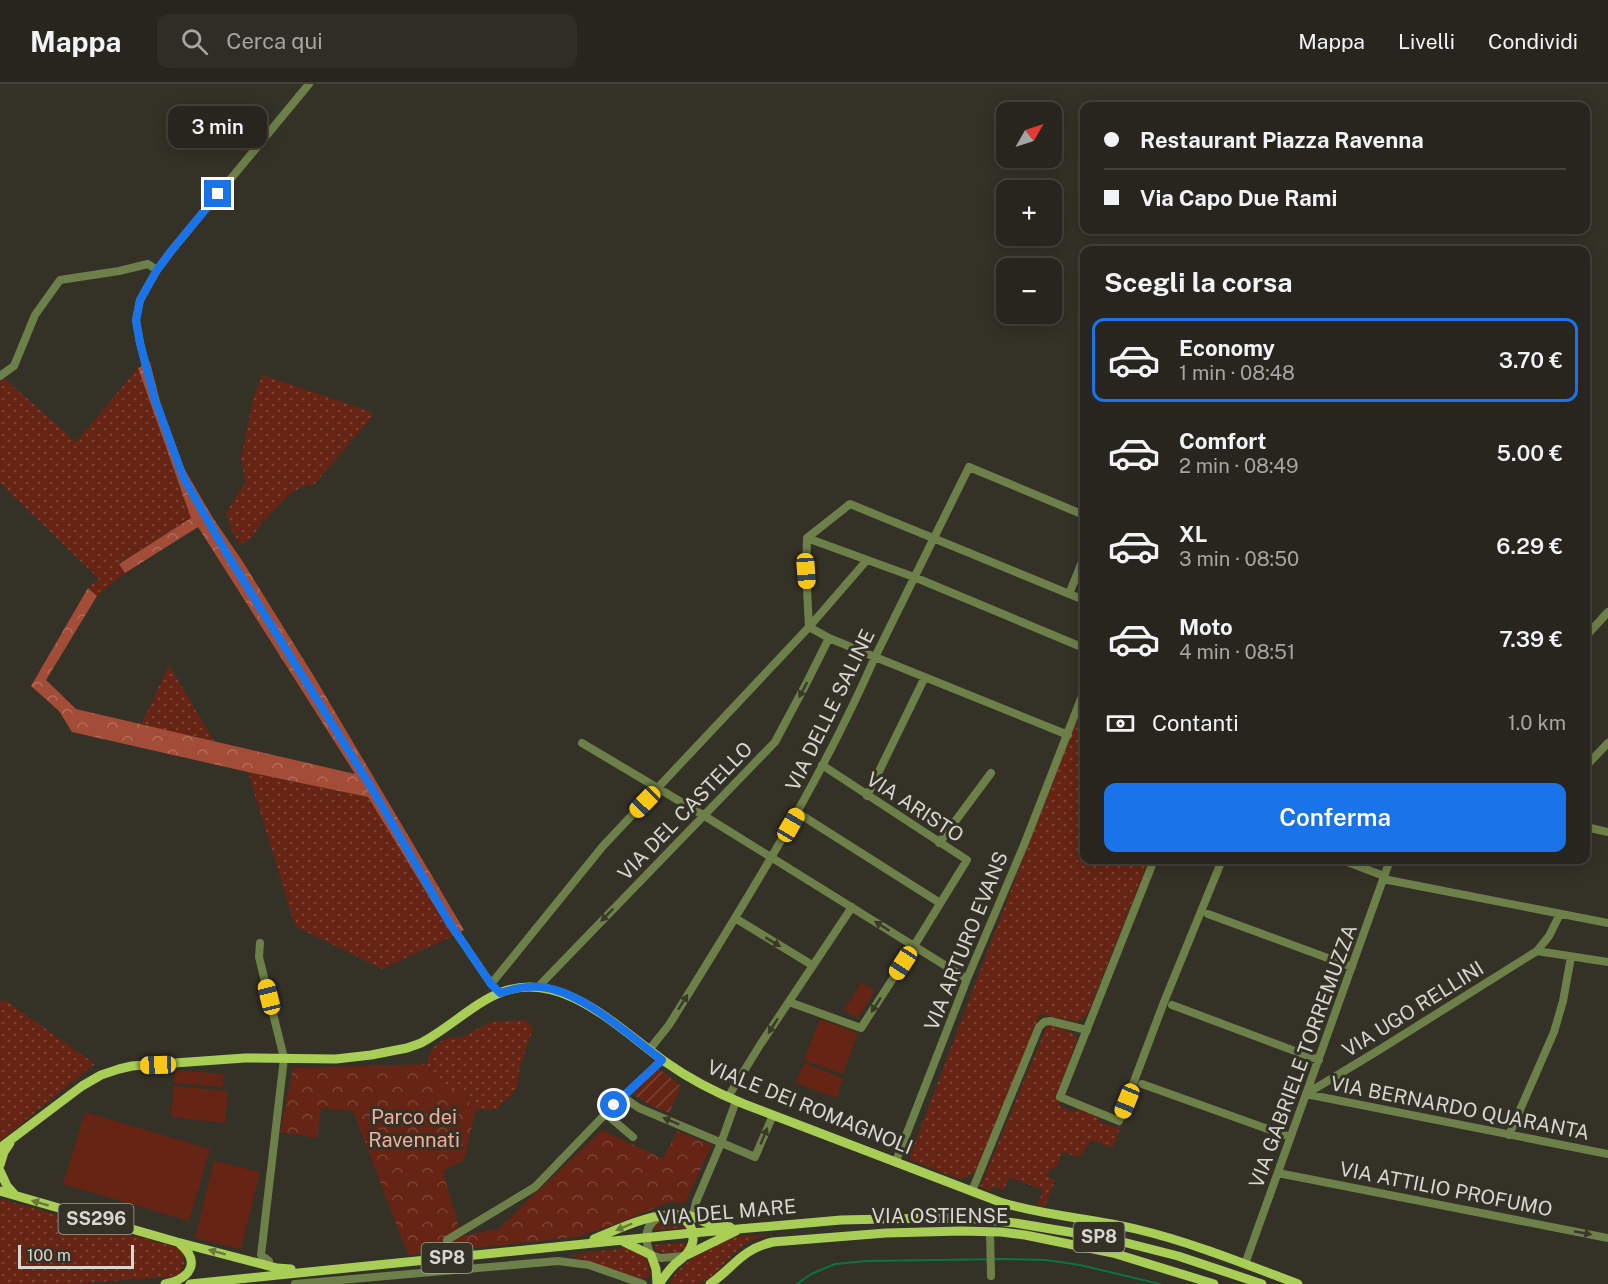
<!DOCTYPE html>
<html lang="it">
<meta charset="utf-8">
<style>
:root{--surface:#27251d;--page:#2f2d26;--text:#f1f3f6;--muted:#a4a5a4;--line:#43423b;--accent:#1a73e8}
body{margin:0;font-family:"Public Sans",sans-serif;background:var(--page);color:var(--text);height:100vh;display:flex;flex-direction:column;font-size:22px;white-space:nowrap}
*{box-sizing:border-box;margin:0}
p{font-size:20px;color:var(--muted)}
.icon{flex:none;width:33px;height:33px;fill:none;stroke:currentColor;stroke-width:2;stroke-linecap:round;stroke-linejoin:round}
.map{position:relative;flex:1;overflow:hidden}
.sheet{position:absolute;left:1080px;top:162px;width:510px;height:618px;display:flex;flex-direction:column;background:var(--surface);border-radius:12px;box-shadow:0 3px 15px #0003,0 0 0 2px var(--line)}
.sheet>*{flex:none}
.top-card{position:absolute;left:1080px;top:18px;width:510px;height:132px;border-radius:12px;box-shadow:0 3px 15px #0003,0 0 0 2px var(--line);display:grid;align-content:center;height:132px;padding:0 24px;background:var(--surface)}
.needle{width:39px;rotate:51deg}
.controls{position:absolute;left:996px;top:18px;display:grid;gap:12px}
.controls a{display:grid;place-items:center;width:66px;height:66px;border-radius:12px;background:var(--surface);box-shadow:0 3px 15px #0003,0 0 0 2px var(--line);font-size:30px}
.scale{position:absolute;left:18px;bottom:15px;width:116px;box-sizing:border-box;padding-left:6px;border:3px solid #d8d6d0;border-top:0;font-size:16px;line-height:21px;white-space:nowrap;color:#d8d6d0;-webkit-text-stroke:4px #343127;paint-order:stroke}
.end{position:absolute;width:27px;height:27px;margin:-14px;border:8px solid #1a73e8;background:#fff;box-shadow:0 0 0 3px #fff}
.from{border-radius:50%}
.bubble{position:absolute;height:42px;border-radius:12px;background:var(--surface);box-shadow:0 3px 15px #0003,0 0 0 2px var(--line);font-size:20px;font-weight:600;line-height:42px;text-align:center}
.car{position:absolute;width:18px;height:36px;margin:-18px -9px;border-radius:8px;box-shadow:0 0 4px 2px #0007;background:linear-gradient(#f5c518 24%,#345 0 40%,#f5c518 0 76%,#345 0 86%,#f5c518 0)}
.top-card b{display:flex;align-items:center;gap:21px;height:57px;font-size:22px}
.top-card b+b{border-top:2px solid var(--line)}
.top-card i{width:15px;height:15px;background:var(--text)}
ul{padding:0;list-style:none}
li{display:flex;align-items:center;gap:18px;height:84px;margin:0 12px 9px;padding:0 12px;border:3px solid transparent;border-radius:12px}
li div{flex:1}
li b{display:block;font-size:22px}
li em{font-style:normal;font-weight:600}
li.current{border-color:var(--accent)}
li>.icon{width:54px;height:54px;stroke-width:1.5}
h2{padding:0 24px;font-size:27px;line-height:72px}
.pay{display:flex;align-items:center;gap:15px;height:66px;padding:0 24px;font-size:22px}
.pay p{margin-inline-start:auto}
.cta{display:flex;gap:12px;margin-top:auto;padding:12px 24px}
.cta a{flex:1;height:69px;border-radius:12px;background:var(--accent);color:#fff;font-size:24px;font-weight:600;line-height:69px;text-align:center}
header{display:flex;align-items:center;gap:36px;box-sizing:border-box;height:84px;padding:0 30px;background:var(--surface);border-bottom:2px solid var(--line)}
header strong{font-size:28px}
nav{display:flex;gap:33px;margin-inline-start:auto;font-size:21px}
.search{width:420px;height:54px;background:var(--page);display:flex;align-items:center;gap:15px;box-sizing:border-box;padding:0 21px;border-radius:12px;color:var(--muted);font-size:22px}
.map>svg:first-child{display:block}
</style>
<header>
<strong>Mappa</strong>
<div class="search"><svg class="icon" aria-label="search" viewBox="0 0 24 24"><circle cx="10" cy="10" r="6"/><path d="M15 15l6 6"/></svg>Cerca qui</div>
<nav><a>Mappa</a><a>Livelli</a><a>Condividi</a></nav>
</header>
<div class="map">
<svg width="1608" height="1200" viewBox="0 0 1608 1200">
<defs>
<pattern id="grass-dots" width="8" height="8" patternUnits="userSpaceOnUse" patternTransform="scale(1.5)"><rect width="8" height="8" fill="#662414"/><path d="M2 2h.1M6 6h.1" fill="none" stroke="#7b4335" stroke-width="1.8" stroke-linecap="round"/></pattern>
<pattern id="forest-crowns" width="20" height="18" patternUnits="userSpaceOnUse" patternTransform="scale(1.5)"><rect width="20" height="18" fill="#a34c37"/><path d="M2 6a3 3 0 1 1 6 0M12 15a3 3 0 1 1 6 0" fill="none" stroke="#b36d5c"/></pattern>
<pattern id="park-crowns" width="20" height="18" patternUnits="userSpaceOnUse" patternTransform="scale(1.5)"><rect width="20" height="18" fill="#662414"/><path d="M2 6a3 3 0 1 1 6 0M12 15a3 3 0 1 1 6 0" fill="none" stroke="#7b4335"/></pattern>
<pattern id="garden-furrows" width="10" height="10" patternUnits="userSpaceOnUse" patternTransform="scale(1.5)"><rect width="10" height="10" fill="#662414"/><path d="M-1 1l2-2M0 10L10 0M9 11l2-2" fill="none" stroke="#7b4335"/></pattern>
</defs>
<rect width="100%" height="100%" fill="#343127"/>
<path fill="url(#grass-dots)" d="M138,284L191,434L119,479L125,489L97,512L88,504L99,495L0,399V297L4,294L76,358Z
M263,291L372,328V333L313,402L306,401L291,409L258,443C255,453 249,456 240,460L233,450L226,429L245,398L241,374L254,311Z
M169,581L214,657L141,641Z
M1076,638L1084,642V776H1149L1087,931L1077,938L1040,930L979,1083C975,1090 967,1093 959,1095L909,1075L986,871Z
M248,688L368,713L453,852L382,885L295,842Z
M5,916L95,980L0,1057V918Z
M526,936L533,945L520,982L517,1003L510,1013L496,1025L489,1026L476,1025L461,1011L437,1000L431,992L427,980L429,971L434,963L441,957L451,953H461L492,938Z
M1051,941L1073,949L1077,954L1076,959L1056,1012L1062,1017L1060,1022L1076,1029L1078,1023L1101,1032L1099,1037L1116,1044L1119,1040L1121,1041L1113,1064L1091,1056L1085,1066L1078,1073L1062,1068L1056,1085L1051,1084L1047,1092L1055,1096L1045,1123L1038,1121L1043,1106L1009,1093L1004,1106L993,1102L991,1107L980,1103L1046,944Z
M0,1115L183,1165L184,1179L179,1192L70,1200H0Z
M664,1136L682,1137L688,1144L653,1146L655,1140Z
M747,1151H775C766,1152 756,1153 748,1158C730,1168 718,1194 698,1199C690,1200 679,1200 670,1200C673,1184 709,1162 724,1157C731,1154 739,1153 747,1151Z
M689,1159C683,1171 668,1170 656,1167L653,1161Z
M624,1164C639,1164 653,1177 649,1193L642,1195L570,1171Z"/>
<path fill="url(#forest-crowns)" d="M150,278L162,325L185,386L213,434L243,478L315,594L464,846L453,852L368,713L248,688L72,648L59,627L31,602L88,504L97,512L46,596L76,625L355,690L198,443L125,489L119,480L191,434L138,284Z"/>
<path fill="url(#park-crowns)" d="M427,980C436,1006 443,998 462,1011C467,1015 471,1020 476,1025L464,1076L443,1087L461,1152L498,1145L602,1046L663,1075L677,1047L712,1061L685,1119L669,1118L616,1140L577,1153L408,1171L353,1027L321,1024L317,1054L280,1048L293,984Z"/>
<path fill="url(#garden-furrows)" d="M658,984L681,1002L669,1029L648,1020L633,1011Z"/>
<path fill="#662414" d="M862,898L875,907L858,934L844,926Z
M820,935L858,949L843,990L804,976Z
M804,979L843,994L837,1014L796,999Z
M175,986L224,990L223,1003L199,1001V989L198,1001L174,999Z
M174,1002L228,1007L225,1039L171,1033Z
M85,1028L210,1065L189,1137L63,1100Z
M214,1077L260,1088L241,1165L195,1154Z"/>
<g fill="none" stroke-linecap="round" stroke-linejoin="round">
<path stroke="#0a743f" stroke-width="2" d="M797,1200L811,1190L835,1180L867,1177L1004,1175L1046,1176L1080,1181L1160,1200"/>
<path stroke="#6e8049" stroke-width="8" d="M309,0L172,166L157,186L140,216L136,236L140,259L154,313L183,393L227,470L371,703L449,838L491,900L500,909
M0,292L14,282L35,231L60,196L119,187L148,180L157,186
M807,454L914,493L1084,564
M1069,510L1084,473
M1586,552L1608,528
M1068,651L875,573L829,554L809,543L806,487L807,454L850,420L1084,516
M582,659L703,731L967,895
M1586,682L1608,659
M867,712L925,593
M798,729L940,819
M1586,743L1608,748
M939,759L991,689
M1154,776L1060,1013L1119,1037L1164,918L1222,776
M1342,776L1384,792
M1383,795L1608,839
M1208,830L1352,883
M735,834L812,881
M260,859L259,873L284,974L261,1171L269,1177
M1537,867L1608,878
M491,900L603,762L809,543L867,476
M538,903L775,658L806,600L829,554
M789,918L861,944L914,862L967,776L822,681
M1172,921L1319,976
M649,966L669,941C743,822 818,703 875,573L969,383L1084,431
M1142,1000L1290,1053
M1306,1010L1379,966L1537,867L1549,852L1560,830
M1306,1010L1608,1070
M623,1013L639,1024L755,1073L773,1031
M728,1013L760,961L852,823
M606,1030L633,1053
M1509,1051L1554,948L1563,917L1571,873
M896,1077L967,895L1024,761L1084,607
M1278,1089L1608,1154
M972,1107L1039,943L1044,938L1050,937L1087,946
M659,1133C644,1142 644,1156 651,1171L661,1174L684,1172
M692,1136L696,1118L721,1059L736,1017
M990,1148L991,1192
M447,1156L535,1103L614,1021L662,976
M1245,1180L1390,776
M295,1200L558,1177L589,1181L643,1200"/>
<path stroke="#a9ce55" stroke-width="9" d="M0,1064L82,1002L101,991L119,985L132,982L245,974L336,975L371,971L407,964L421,959C448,945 475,918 502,908C564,885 621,947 667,979C691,996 717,1009 744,1020L1000,1118C1044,1132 1091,1134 1136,1145C1191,1158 1245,1180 1298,1200
M0,1081L4,1068L10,1059
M0,1087L7,1102L15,1111
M0,1107L177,1158L277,1184L291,1185
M594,1155C623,1143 652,1128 685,1131C691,1131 697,1134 702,1137C710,1141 721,1141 730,1143
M624,1158L651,1171L656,1185L657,1200
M687,1171L736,1147
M165,1200C190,1195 202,1178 179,1159
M190,1200L692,1149L841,1136L931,1134L979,1135L1015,1139L1111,1155L1178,1172L1262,1200
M659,1200C664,1193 668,1187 674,1181C678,1177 684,1174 688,1168C697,1156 694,1139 680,1133
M710,1200C734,1183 742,1165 773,1158L886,1149L961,1147L1001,1148L1025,1151L1113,1169L1214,1200"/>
</g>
<defs><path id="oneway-solid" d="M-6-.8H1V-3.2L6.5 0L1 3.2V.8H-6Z" transform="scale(1.5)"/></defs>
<g fill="#3a392a">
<use href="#oneway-solid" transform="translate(803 606) rotate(118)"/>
<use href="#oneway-solid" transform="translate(607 831) rotate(134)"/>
<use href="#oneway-solid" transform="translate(882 842) rotate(-148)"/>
<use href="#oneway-solid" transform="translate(773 858) rotate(31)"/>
<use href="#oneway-solid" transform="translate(683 918) rotate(-58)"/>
<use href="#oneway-solid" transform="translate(876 921) rotate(123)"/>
<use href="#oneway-solid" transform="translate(773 942) rotate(123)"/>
<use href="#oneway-solid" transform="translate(671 1037) rotate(-157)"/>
<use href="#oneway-solid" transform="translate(764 1052) rotate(-67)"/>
<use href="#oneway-solid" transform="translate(1583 1149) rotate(11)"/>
</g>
<g fill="#69783c">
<use href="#oneway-solid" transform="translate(40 1119) rotate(-164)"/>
<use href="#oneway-solid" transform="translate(624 1143) rotate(157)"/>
<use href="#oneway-solid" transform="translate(217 1168) rotate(-165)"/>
</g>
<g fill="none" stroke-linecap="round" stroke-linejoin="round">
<path stroke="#1a73e8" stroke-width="8" d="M218,110L172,166L157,186L140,216L136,236L140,259L154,313L183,393L227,470L371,703L449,838L491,900L500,909C515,904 531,901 547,904C586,911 630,952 662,976L614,1021"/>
</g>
<g text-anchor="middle" stroke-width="6" stroke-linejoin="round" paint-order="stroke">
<g fill="#343127" stroke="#a7a49d" stroke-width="1.5">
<rect x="58.5" y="1120" width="75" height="30" rx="4.5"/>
<rect x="1073.5" y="1138" width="51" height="30" rx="4.5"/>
<rect x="421.5" y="1159" width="51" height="30" rx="4.5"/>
</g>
<g font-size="18" font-weight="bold" fill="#d8d6d0">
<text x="96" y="1141">SS296</text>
<text x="1099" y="1159">SP8</text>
<text x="447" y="1180">SP8</text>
</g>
<g font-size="20" fill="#d8d6d0" stroke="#343127">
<text transform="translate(830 626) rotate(-64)" y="7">VIA DELLE SALINE</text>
<text transform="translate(915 723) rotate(33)" y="7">VIA ARISTO</text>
<text transform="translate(685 727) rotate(-46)" y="7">VIA DEL CASTELLO</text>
<text transform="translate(966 857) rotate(-68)" y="7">VIA ARTURO EVANS</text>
<text transform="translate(1413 925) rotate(-32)" y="7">VIA UGO RELLINI</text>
<text transform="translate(1303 972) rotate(-70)" y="7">VIA GABRIELE TORREMUZZA</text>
<text transform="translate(810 1023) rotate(22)" y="7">VIALE DEI ROMAGNOLI</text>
<text transform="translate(1460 1024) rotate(11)" y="7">VIA BERNARDO QUARANTA</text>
<text transform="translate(1446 1105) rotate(11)" y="7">VIA ATTILIO PROFUMO</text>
<text transform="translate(727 1128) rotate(-5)" y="7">VIA DEL MARE</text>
<text x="940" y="1139">VIA OSTIENSE</text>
</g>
<g font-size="20" fill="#f5ac9a" stroke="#343127">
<text x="414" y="1040">Parco dei<tspan x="414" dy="23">Ravennati</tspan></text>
</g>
</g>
</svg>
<div class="controls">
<a><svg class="needle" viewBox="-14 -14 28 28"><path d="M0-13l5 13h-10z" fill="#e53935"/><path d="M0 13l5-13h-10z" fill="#a4a5a4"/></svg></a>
<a>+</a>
<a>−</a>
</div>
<div class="scale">100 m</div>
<i class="end from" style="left:614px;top:1021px"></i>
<i class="end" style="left:218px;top:110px"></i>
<div class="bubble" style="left:168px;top:22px;width:99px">3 min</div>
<i class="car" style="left:806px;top:487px;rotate:176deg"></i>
<i class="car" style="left:645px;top:718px;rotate:224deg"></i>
<i class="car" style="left:791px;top:741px;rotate:30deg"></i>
<i class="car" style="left:903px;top:879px;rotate:213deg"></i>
<i class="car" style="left:269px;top:913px;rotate:346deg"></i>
<i class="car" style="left:158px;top:981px;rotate:268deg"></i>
<i class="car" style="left:1127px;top:1017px;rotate:202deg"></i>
<div class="top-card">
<b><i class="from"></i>Restaurant Piazza Ravenna</b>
<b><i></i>Via Capo Due Rami</b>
</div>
<section class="sheet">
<h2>Scegli la corsa</h2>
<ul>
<li class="current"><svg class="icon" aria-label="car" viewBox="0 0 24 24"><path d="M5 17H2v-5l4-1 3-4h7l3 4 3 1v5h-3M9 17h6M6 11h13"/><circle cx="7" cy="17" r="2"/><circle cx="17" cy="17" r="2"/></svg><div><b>Economy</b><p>1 min · 08:48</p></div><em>3.70 €</em></li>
<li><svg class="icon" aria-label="car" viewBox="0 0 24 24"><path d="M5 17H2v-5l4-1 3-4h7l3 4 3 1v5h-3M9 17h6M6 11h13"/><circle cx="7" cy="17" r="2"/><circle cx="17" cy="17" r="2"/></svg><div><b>Comfort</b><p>2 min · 08:49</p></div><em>5.00 €</em></li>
<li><svg class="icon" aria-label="car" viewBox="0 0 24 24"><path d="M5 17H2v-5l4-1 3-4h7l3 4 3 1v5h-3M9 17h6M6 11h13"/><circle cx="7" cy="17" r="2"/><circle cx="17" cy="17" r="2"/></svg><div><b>XL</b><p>3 min · 08:50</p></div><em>6.29 €</em></li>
<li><svg class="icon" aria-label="car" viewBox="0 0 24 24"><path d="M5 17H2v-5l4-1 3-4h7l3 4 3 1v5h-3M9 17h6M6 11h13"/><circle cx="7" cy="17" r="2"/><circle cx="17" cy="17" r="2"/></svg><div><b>Moto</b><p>4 min · 08:51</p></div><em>7.39 €</em></li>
</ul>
<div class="pay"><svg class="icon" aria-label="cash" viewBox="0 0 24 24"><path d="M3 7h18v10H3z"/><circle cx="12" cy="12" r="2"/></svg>Contanti<p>1.0 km</p></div>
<div class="cta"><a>Conferma</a></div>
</section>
</div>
